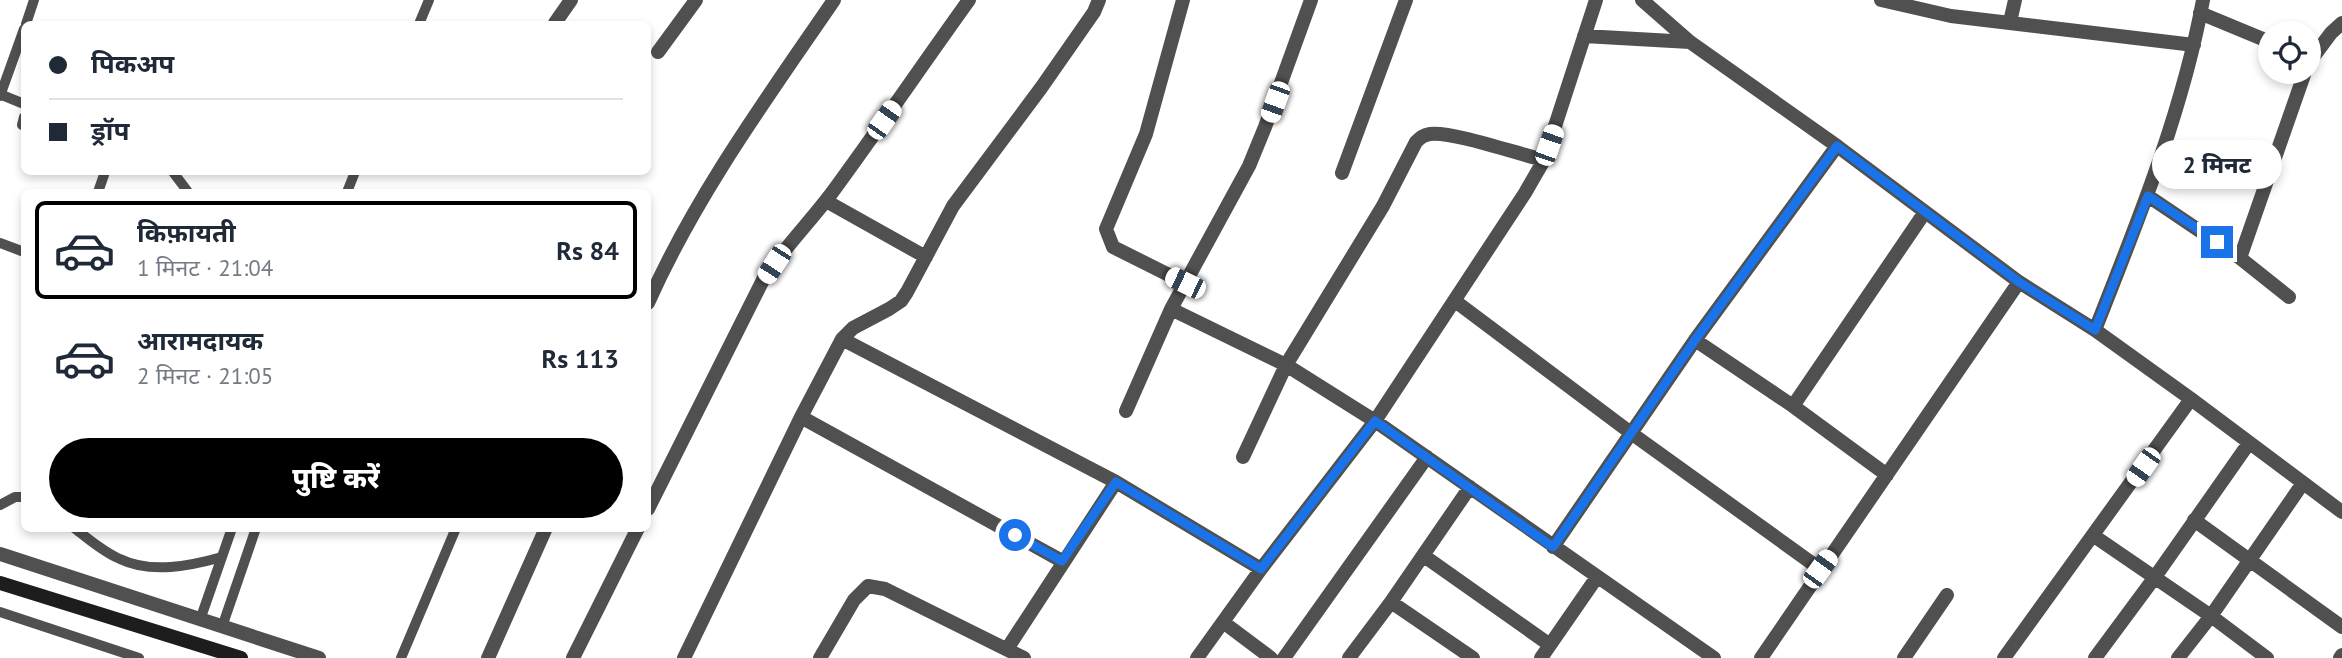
<!DOCTYPE html>
<html lang="hi">
<meta charset="utf-8">
<style>
:root{--surface:#fff;--page:#f6f6f7;--text:#1f2937;--muted:#747a83;--line:#e0e1e3;--accent:#000}
body{margin:0;font-family:"PT Sans","Noto Sans Devanagari",sans-serif;background:var(--page);color:var(--text);height:100vh;display:flex;flex-direction:column;font-size:26px;white-space:nowrap}
*{box-sizing:border-box;margin:0}
p{font-size:23px;color:var(--muted)}
.icon{flex:none;width:38px;height:38px;fill:none;stroke:currentColor;stroke-width:2;stroke-linecap:round;stroke-linejoin:round}
.map{position:relative;flex:1;overflow:hidden}
.drawer{position:absolute;left:21px;top:189px;width:630px;height:343px;display:flex;flex-direction:column;background:var(--surface);border-radius:10px;box-shadow:0 4px 10px #0003}
.drawer>*{flex:none}
.hud{position:absolute;left:21px;top:21px;width:630px;height:154px;border-radius:10px;box-shadow:0 4px 10px #0003;display:grid;align-content:center;height:154px;padding:0 28px;background:var(--surface)}
.controls{position:absolute;left:2258px;top:21px;display:grid;gap:14px}
.controls a{display:grid;place-items:center;width:63px;height:63px;border-radius:50%;background:var(--surface);box-shadow:0 4px 10px #0003;font-size:35px}
.end{position:absolute;width:32px;height:32px;margin:-16px;border:9px solid #1a73e8;background:#fff;box-shadow:0 0 0 4px #fff}
.from{border-radius:50%}
.bubble{position:absolute;height:49px;border-radius:24px;background:var(--surface);box-shadow:0 4px 10px #0003;font-size:23px;font-weight:800;line-height:49px;text-align:center}
.car{position:absolute;width:21px;height:42px;margin:-21px -10px;border-radius:9px;box-shadow:0 0 5px 2px #0007;background:linear-gradient(#fff 24%,#345 0 40%,#fff 0 76%,#345 0 86%,#fff 0)}
.hud b{display:flex;align-items:center;gap:24px;height:66px;font-size:26px}
.hud b+b{border-top:2px solid var(--line)}
.hud i{width:18px;height:18px;background:var(--text)}
ul{padding:12px 0 0;list-style:none}
li{display:flex;align-items:center;gap:21px;height:98px;margin:0 14px 10px;padding:0 14px;border:4px solid transparent;border-radius:10px}
li div{flex:1}
li b{display:block;font-size:26px}
li em{font-style:normal;font-weight:800}
li.selected{border-color:var(--accent)}
li>.icon{width:63px;height:63px;stroke-width:1.5}
.primary-button{display:flex;gap:14px;margin-top:auto;padding:14px 28px}
.primary-button a{flex:1;height:80px;border-radius:42px;background:var(--accent);color:#fff;font-size:28px;font-weight:800;line-height:80px;text-align:center}
.map>svg:first-child{display:block}
</style>
<div class="map">
<svg width="2342" height="658" viewBox="0 0 2342 658">
<rect width="100%" height="100%" fill="#fff"/>
<g fill="none" stroke-linecap="round" stroke-linejoin="round">
<path stroke="#505050" stroke-width="10" d="M26,24L34,0
M419,24L429,0
M2,95L24,104
M0,96L24,29
M22,125L24,117
M173,172L188,192
M98,192L105,172
M347,192L355,172
M0,243L24,252
M0,505L15,497H24
M74,528C89,539 103,552 120,559C151,574 190,566 222,557
M0,612L139,658
M200,620L232,528
M222,627L256,528
M401,658L456,528"/>
<path stroke="#505050" stroke-width="14" d="M1183,0L1146,134L1106,229L1113,247L1185,283
M1642,0L1690,42L1837,146L2019,282L2095,330L2191,399L2342,512
M1881,0L1951,16L2194,45
M2200,13L2270,42
M2010,22L2015,0
M555,23L571,0
M1584,36L1690,42
M658,52L696,0
M2308,64L2331,33L2342,23
M1342,173L1406,0
M2148,196L2240,258L2289,297
M826,201L926,257
M2240,258L2305,72
M1455,301L1631,433L1820,569
M648,303C696,195 767,98 834,0
M1171,309L1286,365L1375,421L1714,658
M2095,330C2137,223 2182,114 2203,0
M842,339L1116,482L1261,569
M1695,340L1793,406L1887,475
M1793,406L1925,212
M1126,411L1171,309L1249,166L1265,127L1311,0
M801,417L1062,561
M1243,457L1286,365L1383,206L1416,142C1420,138 1423,135 1430,134C1452,131 1518,154 1544,160
M648,509L764,278C784,248 809,223 831,194C878,130 923,64 969,0
M2194,520L2342,627
M2094,536L2211,616L2267,658
M1553,547L1695,340L1837,146
M1424,556L1550,645
M1391,602L1473,658
M1223,622L1271,658
M1007,649L1116,482
M488,658L546,528
M573,658L638,528
M684,658L801,417L842,339L853,328L889,309L901,301L907,292L953,206L1041,88L1094,12L1099,0
M820,658L854,600L868,586L885,589L1024,658
M1197,658L1261,569L1375,421L1525,193L1544,160L1596,0
M1284,658L1427,457
M1349,658L1391,602L1470,487
M1541,658L1597,577
M1761,658L2019,282
M1904,658L1947,595
M2004,658L2191,399
M2095,658L2155,577L2249,443
M2178,658L2211,616L2303,483
M2340,658L2342,655"/>
<path stroke="#505050" stroke-width="14" d="M0,554L319,658"/>
<path stroke="#1d1d1d" stroke-width="14" d="M0,583L241,658"/>
</g>
<g fill="none" stroke-linecap="round" stroke-linejoin="round">
<path stroke="#1a73e8" stroke-width="9" d="M1015,535L1062,561L1116,482L1261,569L1375,421L1553,547L1695,340L1837,146L2019,282L2095,330L2148,196L2217,242"/>
</g>
</svg>
<div class="controls">
<a><svg class="icon" aria-label="locate" viewBox="0 0 24 24"><circle cx="12" cy="12" r="6"/><path d="M12 2v4M12 18v4M2 12h4M18 12h4"/></svg></a>
</div>
<i class="end from" style="left:1015px;top:535px"></i>
<i class="end" style="left:2217px;top:242px"></i>
<div class="bubble" style="left:2152px;top:140px;width:130px">2 मिनट</div>
<i class="car" style="left:1275px;top:102px;rotate:200deg"></i>
<i class="car" style="left:884px;top:120px;rotate:35deg"></i>
<i class="car" style="left:1549px;top:145px;rotate:19deg"></i>
<i class="car" style="left:774px;top:264px;rotate:213deg"></i>
<i class="car" style="left:1185px;top:283px;rotate:296deg"></i>
<i class="car" style="left:2143px;top:467px;rotate:215deg"></i>
<i class="car" style="left:1820px;top:569px;rotate:36deg"></i>
<div class="hud">
<b><i class="from"></i>पिकअप</b>
<b><i></i>ड्रॉप</b>
</div>
<section class="drawer">
<ul>
<li class="selected"><svg class="icon" aria-label="car" viewBox="0 0 24 24"><path d="M5 17H2v-5l4-1 3-4h7l3 4 3 1v5h-3M9 17h6M6 11h13"/><circle cx="7" cy="17" r="2"/><circle cx="17" cy="17" r="2"/></svg><div><b>किफ़ायती</b><p>1 मिनट · 21:04</p></div><em>Rs 84</em></li>
<li><svg class="icon" aria-label="car" viewBox="0 0 24 24"><path d="M5 17H2v-5l4-1 3-4h7l3 4 3 1v5h-3M9 17h6M6 11h13"/><circle cx="7" cy="17" r="2"/><circle cx="17" cy="17" r="2"/></svg><div><b>आरामदायक</b><p>2 मिनट · 21:05</p></div><em>Rs 113</em></li>
</ul>
<div class="primary-button"><a>पुष्टि करें</a></div>
</section>
</div>
